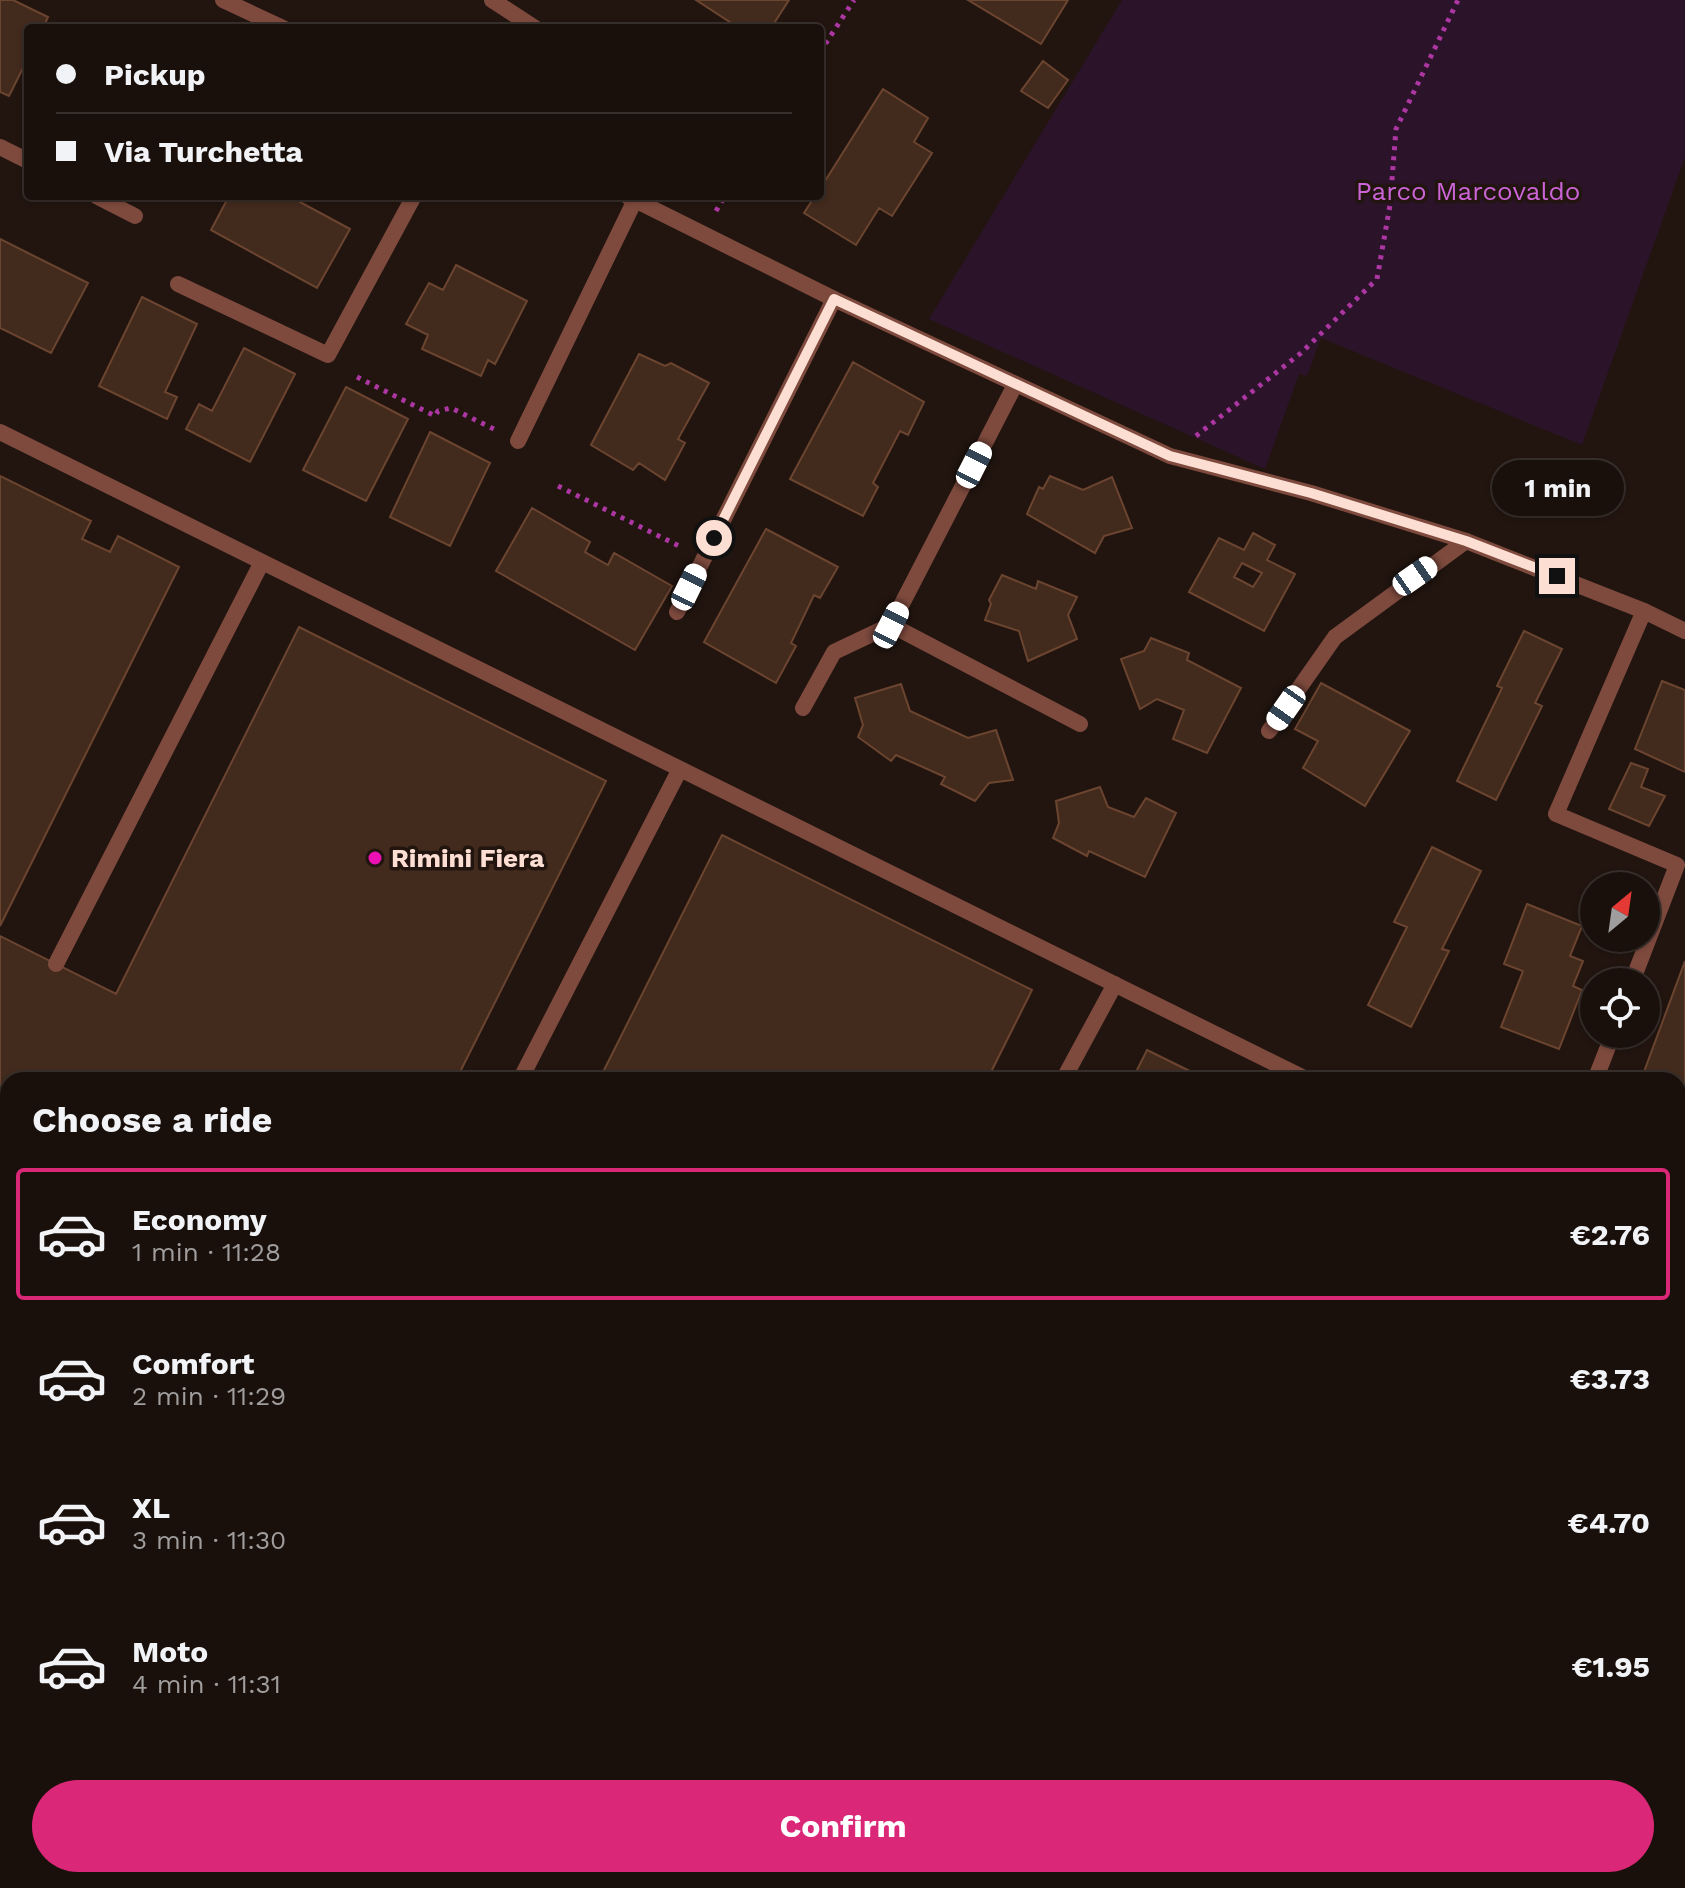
<!DOCTYPE html>
<meta charset="utf-8">
<style>
:root{--surface:#1a100b;--page:#271e19;--text:#f1f3f6;--muted:#9f9d9d;--line:#38302c;--accent:#db2777}
body{margin:0;font-family:"Work Sans",sans-serif;background:var(--page);color:var(--text);height:100vh;display:flex;flex-direction:column;font-size:30px;white-space:nowrap}
*{box-sizing:border-box;margin:0}
p{font-size:26px;color:var(--muted)}
.icon{flex:none;width:44px;height:44px;fill:none;stroke:currentColor;stroke-width:2;stroke-linecap:round;stroke-linejoin:round}
.map{position:relative;flex:1;overflow:hidden}
.details{position:absolute;left:0px;top:1072px;width:1686px;height:816px;display:flex;flex-direction:column;background:var(--surface);border-radius:24px 24px 0 0;box-shadow:0 2px 6px #0004,0 0 0 2px var(--line)}
.details>*{flex:none}
.banner{position:absolute;left:24px;top:24px;width:800px;height:176px;border-radius:8px;box-shadow:0 2px 6px #0004,0 0 0 2px var(--line);display:grid;align-content:center;height:176px;padding:0 32px;background:var(--surface)}
.needle{width:52px;rotate:29deg}
.controls{position:absolute;left:1580px;top:872px;display:grid;gap:16px}
.controls a{display:grid;place-items:center;width:80px;height:80px;border-radius:50%;background:var(--surface);box-shadow:0 2px 6px #0004,0 0 0 2px var(--line);font-size:40px}
.end{position:absolute;width:36px;height:36px;margin:-18px;border:10px solid #fcded3;background:#111;box-shadow:0 0 0 4px #111}
.from{border-radius:50%}
.bubble{position:absolute;height:56px;border-radius:28px;background:var(--surface);box-shadow:0 2px 6px #0004,0 0 0 2px var(--line);font-size:26px;font-weight:700;line-height:56px;text-align:center}
.car{position:absolute;width:24px;height:48px;margin:-24px -12px;border-radius:10px;box-shadow:0 0 6px 2px #0007;background:linear-gradient(#fff 24%,#345 0 40%,#fff 0 76%,#345 0 86%,#fff 0)}
.banner b{display:flex;align-items:center;gap:28px;height:76px;font-size:30px}
.banner b+b{border-top:2px solid var(--line)}
.banner i{width:20px;height:20px;background:var(--text)}
ul{padding:0;list-style:none}
li{display:flex;align-items:center;gap:24px;height:132px;margin:0 16px 12px;padding:0 16px;border:4px solid transparent;border-radius:8px}
li div{flex:1}
li b{display:block;font-size:30px}
li em{font-style:normal;font-weight:700}
li.on{border-color:var(--accent)}
li>.icon{width:72px;height:72px;stroke-width:1.5}
h2{padding:0 32px;font-size:36px;line-height:96px}
.primary-button{display:flex;gap:16px;margin-top:auto;padding:16px 32px}
.primary-button a{flex:1;height:92px;border-radius:48px;background:var(--accent);color:#fff;font-size:32px;font-weight:700;line-height:92px;text-align:center}
.map>svg:first-child{display:block}
</style>
<div class="map">
<svg width="1685" height="1888" viewBox="0 0 1685 1888">
<rect width="100%" height="100%" fill="#22150f"/>
<path fill="#2b1329" d="M1122,0H1685V157L1582,445L1321,338L1307,376L1299,374L1265,469L929,319Z"/>
<path fill="#422a1d" stroke="#6c4530" stroke-width="2" fill-rule="evenodd" d="M0,0H13L48,17L43,28H28V58L9,96L0,92Z
M696,0H789L771,28H739Z
M968,0H1068L1041,44Z
M1043,61L1068,80L1048,108L1021,91Z
M883,89L928,118L914,142L932,153L892,216L879,208L856,245L804,213L815,196H820V189Z
M229,196H289L350,229L317,288L211,230Z
M0,239L88,283L51,353L0,328Z
M456,265L527,301L495,364L488,360L481,376L422,349L428,335L406,324L429,283L443,290Z
M142,297L197,324L165,392L177,397L167,419L99,386Z
M244,348L295,374L250,462L186,429L199,404L212,411Z
M639,354L665,366L671,363L709,383L678,439L685,443L665,480L639,463L633,470L591,445Z
M853,362L924,402L908,435L900,431L873,483L878,487L863,516L790,479Z
M346,387L408,419L366,501L303,470Z
M430,432L490,463L450,546L390,517Z
M0,476L91,521L82,539L110,552L118,536L179,567L0,926Z
M1050,476L1083,490L1112,477L1132,528L1104,536L1095,553L1027,514L1039,487L1043,489Z
M532,508L590,542L585,552L608,565L614,553L672,586L635,650L496,571Z
M766,529L838,567L820,598L814,595L791,643L796,646L776,683L704,642Z
M1253,533L1275,545L1267,560L1295,574L1264,631L1189,592L1219,538L1244,550ZM1242,563L1262,573L1253,587L1234,577Z
M1002,575L1036,589L1038,581L1077,597L1068,615L1077,639L1028,661L1019,631L985,620L991,604L989,600Z
M299,627L606,781L456,1080H8V1218L0,1234V936L116,994Z
M1524,631L1562,649L1535,703L1542,706L1496,800L1457,781L1502,688L1497,686Z
M1151,638L1189,653L1187,660L1241,688L1207,753L1173,739L1184,710L1157,699L1140,709L1121,659L1144,651Z
M1662,681L1685,690V772L1635,749Z
M1321,683L1410,731L1365,806L1303,768L1318,741L1295,729Z
M901,684L910,711L968,738L996,730L1013,780L989,783L975,801L941,784L945,777L896,755L891,761L858,737L863,725L855,698Z
M1631,763L1648,769L1641,787L1665,796L1649,826L1609,809Z
M1100,787L1108,807L1134,817L1146,798L1176,813L1145,877L1089,851L1087,856L1053,838L1059,823L1056,801Z
M722,835L1032,990L987,1080H599Z
M1432,847L1481,871L1442,949L1449,951L1411,1027L1368,1005L1407,927L1394,922Z
M1527,904L1582,926L1570,956L1583,961L1573,986L1582,990L1559,1049L1501,1027L1523,971L1504,964Z
M1685,961V1091L1678,1110V1080H1641Z
M1147,1050L1208,1080H1132Z
M0,1236L8,1240V1880H59L55,1888H0Z
M1678,1315L1685,1319V1888H731L735,1880H1678Z
M207,1880H593L589,1888H203Z"/>
<g fill="none" stroke-linecap="round" stroke-linejoin="round">
<path stroke="#ac37a2" stroke-width="5" stroke-dasharray="4 6" stroke-linecap="butt" d="M820,52L854,0
M716,211L725,196
M357,377L435,416L438,411L451,408L496,430
M1196,436L1301,353L1377,279L1390,205L1396,129L1458,0
M558,486L679,546L682,544"/>
<path stroke="#7e4a3e" stroke-width="16" d="M0,147L28,161
M96,196L135,216
M178,284L328,355L414,196
M0,432L1308,1080
M518,441L635,200
M677,612L834,299
M891,625L1080,724
M803,708L834,652L891,625L1015,385
M1269,731L1335,637L1466,541
M56,964L262,562
M1632,982L1677,865L1556,814L1644,611
M520,1080L680,769
M1063,1080L1115,984
M1595,1080L1613,1034
M1678,1263L1685,1267
M124,1888L128,1880
M654,1888L658,1880"/>
<path stroke="#7e4a3e" stroke-width="16" d="M223,0L283,28
M492,0L535,28
M627,196L834,299L1170,456L1311,493L1466,541L1644,611L1685,631"/>
</g>
<g fill="none" stroke-linecap="round" stroke-linejoin="round">
<path stroke="#fcded3" stroke-width="10" d="M714,538L834,299L1170,456L1311,493L1466,541L1557,576"/>
</g>
<circle fill="#eb10b4" stroke="#22150f" stroke-width="3" cx="375" cy="858" r="8"/>
<g text-anchor="middle" stroke-width="7" stroke-linejoin="round" paint-order="stroke">
<g font-size="26" fill="#cb64d7" stroke="#22150f">
<text x="1468" y="200">Parco Marcovaldo</text>
</g>
<g font-size="26" font-weight="bold" fill="#fcded3" stroke="#22150f" text-anchor="start">
<text x="391" y="867">Rimini Fiera</text>
</g>
</g>
</svg>
<div class="controls">
<a><svg class="needle" viewBox="-14 -14 28 28"><path d="M0-13l5 13h-10z" fill="#e53935"/><path d="M0 13l5-13h-10z" fill="#9f9d9d"/></svg></a>
<a><svg class="icon" aria-label="locate" viewBox="0 0 24 24"><circle cx="12" cy="12" r="6"/><path d="M12 2v4M12 18v4M2 12h4M18 12h4"/></svg></a>
</div>
<i class="end from" style="left:714px;top:538px"></i>
<i class="end" style="left:1557px;top:576px"></i>
<div class="bubble" style="left:1492px;top:460px;width:132px">1 min</div>
<i class="car" style="left:974px;top:465px;rotate:27deg"></i>
<i class="car" style="left:1415px;top:576px;rotate:55deg"></i>
<i class="car" style="left:689px;top:587px;rotate:26deg"></i>
<i class="car" style="left:891px;top:625px;rotate:27deg"></i>
<i class="car" style="left:1286px;top:708px;rotate:215deg"></i>
<div class="banner">
<b><i class="from"></i>Pickup</b>
<b><i></i>Via Turchetta</b>
</div>
<section class="details">
<h2>Choose a ride</h2>
<ul>
<li class="on"><svg class="icon" aria-label="car" viewBox="0 0 24 24"><path d="M5 17H2v-5l4-1 3-4h7l3 4 3 1v5h-3M9 17h6M6 11h13"/><circle cx="7" cy="17" r="2"/><circle cx="17" cy="17" r="2"/></svg><div><b>Economy</b><p>1 min · 11:28</p></div><em>€2.76</em></li>
<li><svg class="icon" aria-label="car" viewBox="0 0 24 24"><path d="M5 17H2v-5l4-1 3-4h7l3 4 3 1v5h-3M9 17h6M6 11h13"/><circle cx="7" cy="17" r="2"/><circle cx="17" cy="17" r="2"/></svg><div><b>Comfort</b><p>2 min · 11:29</p></div><em>€3.73</em></li>
<li><svg class="icon" aria-label="car" viewBox="0 0 24 24"><path d="M5 17H2v-5l4-1 3-4h7l3 4 3 1v5h-3M9 17h6M6 11h13"/><circle cx="7" cy="17" r="2"/><circle cx="17" cy="17" r="2"/></svg><div><b>XL</b><p>3 min · 11:30</p></div><em>€4.70</em></li>
<li><svg class="icon" aria-label="car" viewBox="0 0 24 24"><path d="M5 17H2v-5l4-1 3-4h7l3 4 3 1v5h-3M9 17h6M6 11h13"/><circle cx="7" cy="17" r="2"/><circle cx="17" cy="17" r="2"/></svg><div><b>Moto</b><p>4 min · 11:31</p></div><em>€1.95</em></li>
</ul>
<div class="primary-button"><a>Confirm</a></div>
</section>
</div>
